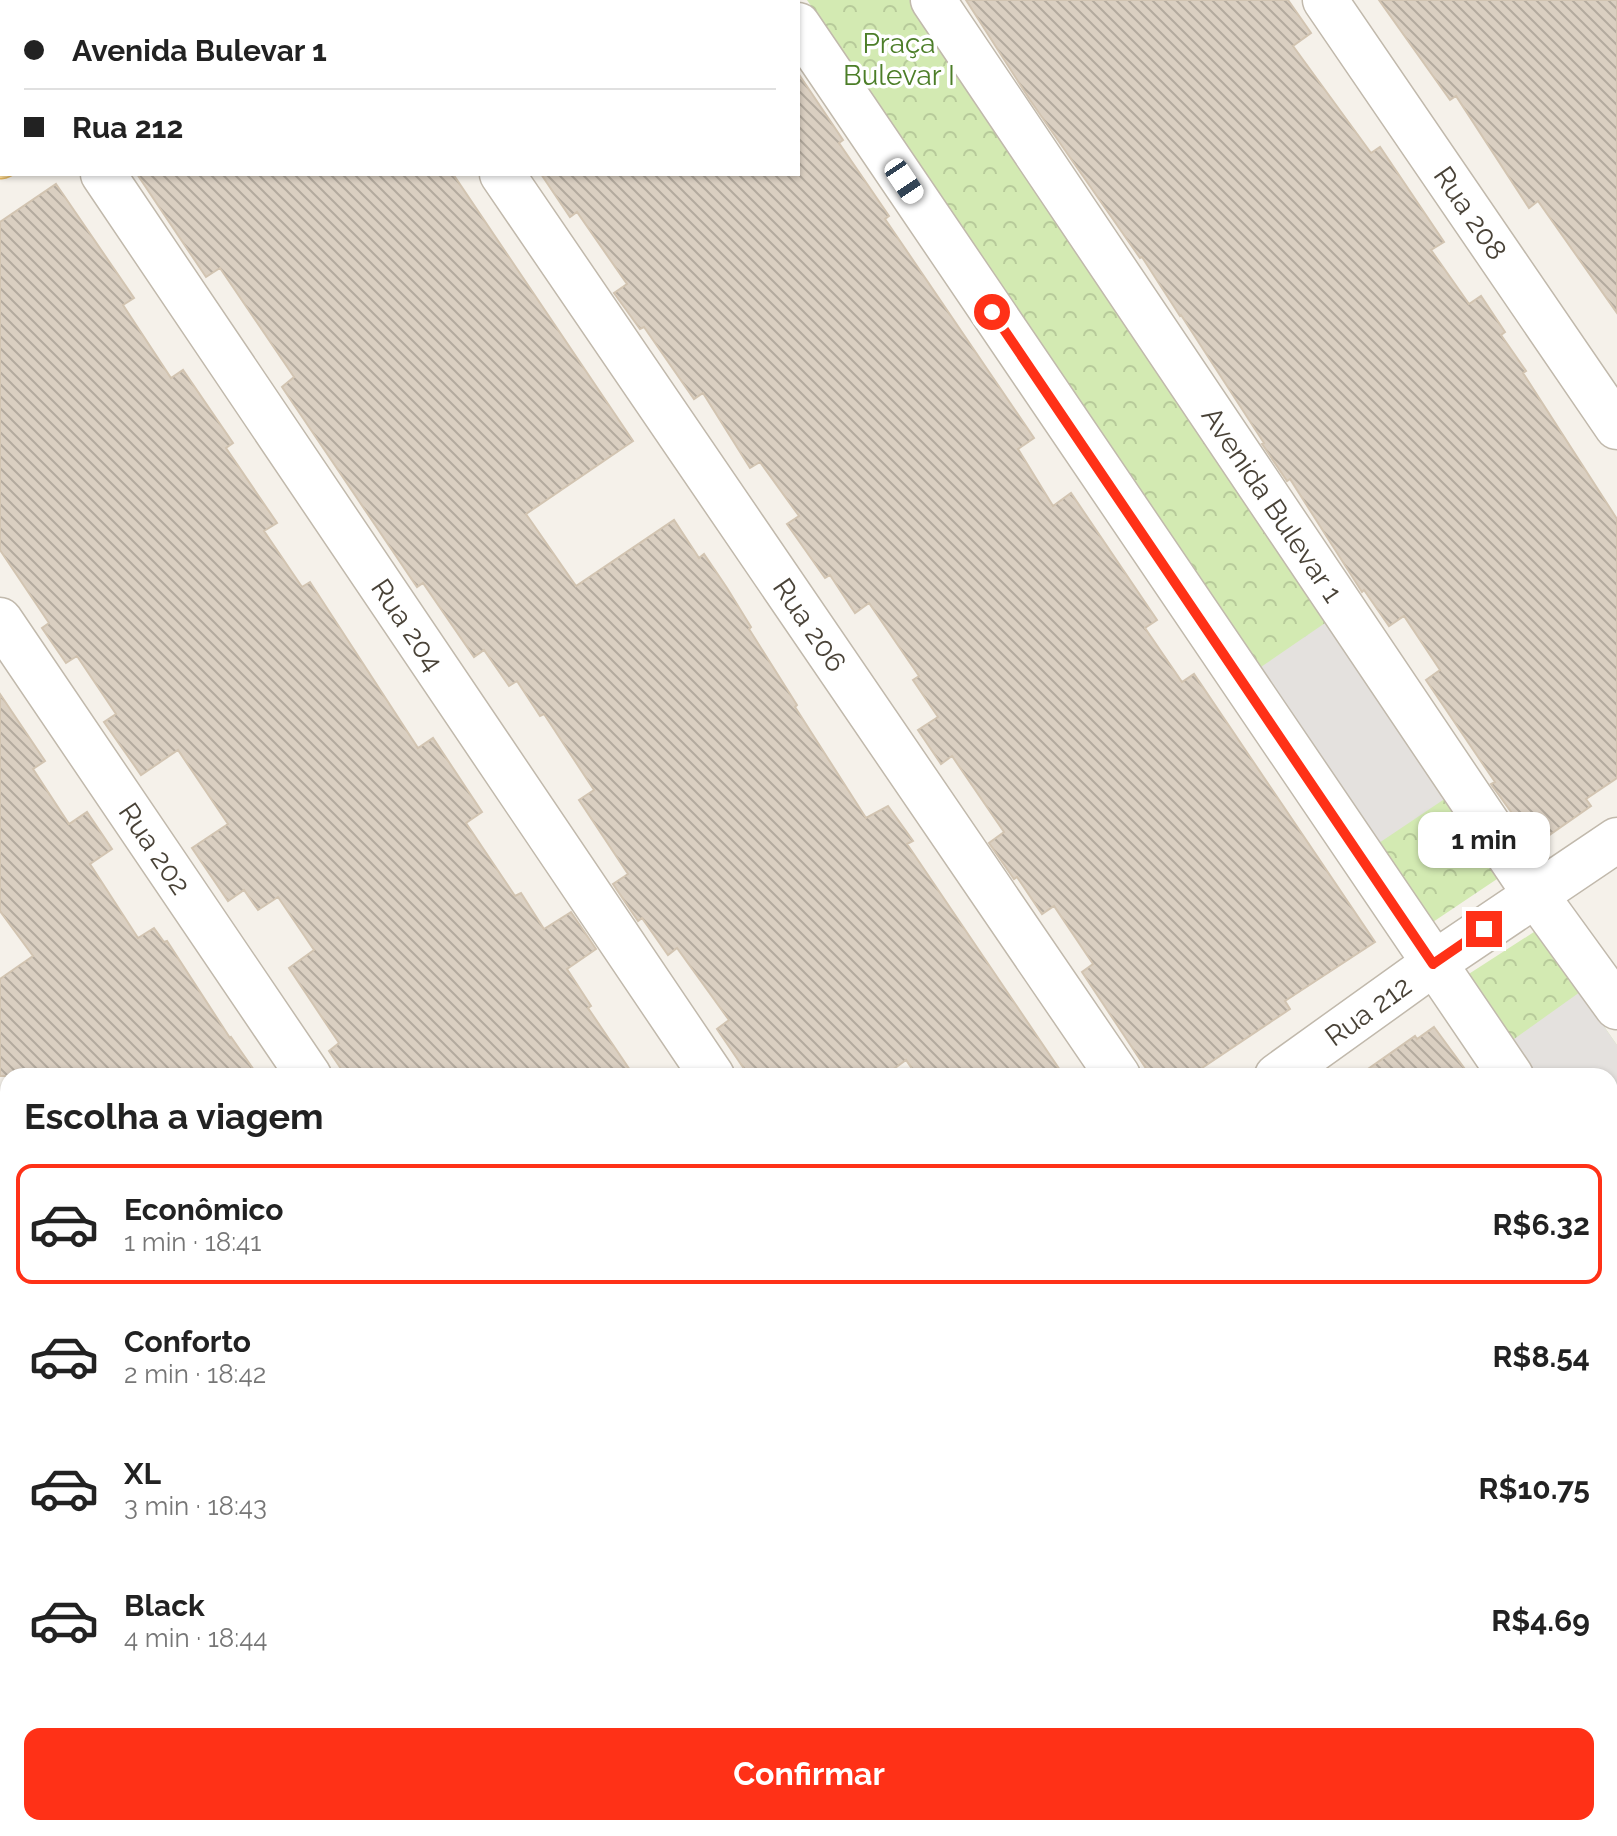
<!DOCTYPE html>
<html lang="pt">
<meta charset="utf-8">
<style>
:root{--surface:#fff;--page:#f6f6f6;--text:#222;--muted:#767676;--line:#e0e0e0;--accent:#ff3117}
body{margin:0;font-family:Raleway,sans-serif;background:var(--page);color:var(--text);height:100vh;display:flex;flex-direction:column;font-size:30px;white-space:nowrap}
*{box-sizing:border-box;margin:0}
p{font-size:26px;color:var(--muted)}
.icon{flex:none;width:44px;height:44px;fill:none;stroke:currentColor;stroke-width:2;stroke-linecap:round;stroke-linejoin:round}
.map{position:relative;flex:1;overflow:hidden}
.drawer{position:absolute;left:0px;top:1068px;width:1618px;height:768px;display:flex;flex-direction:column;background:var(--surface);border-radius:24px 24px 0 0;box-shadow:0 2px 6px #0004}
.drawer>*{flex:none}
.top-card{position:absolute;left:0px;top:0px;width:800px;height:176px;box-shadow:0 2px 6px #0004;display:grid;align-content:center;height:176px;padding:0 24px;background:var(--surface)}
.end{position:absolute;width:36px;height:36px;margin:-18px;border:10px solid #ff3117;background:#fff;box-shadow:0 0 0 4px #fff}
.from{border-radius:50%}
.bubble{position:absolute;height:56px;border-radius:16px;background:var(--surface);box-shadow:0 2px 6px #0004;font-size:26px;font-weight:700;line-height:56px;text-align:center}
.car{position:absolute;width:24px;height:48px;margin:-24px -12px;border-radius:10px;box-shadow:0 0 6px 2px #0007;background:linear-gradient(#fff 24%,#345 0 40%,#fff 0 76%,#345 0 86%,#fff 0)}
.top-card b{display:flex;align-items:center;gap:28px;height:76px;font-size:30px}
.top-card b+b{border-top:2px solid var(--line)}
.top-card i{width:20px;height:20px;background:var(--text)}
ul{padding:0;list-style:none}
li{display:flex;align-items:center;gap:24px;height:120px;margin:0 16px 12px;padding:0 8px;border:4px solid transparent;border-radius:16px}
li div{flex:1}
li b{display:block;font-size:30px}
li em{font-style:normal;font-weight:700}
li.selected{border-color:var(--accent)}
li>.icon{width:72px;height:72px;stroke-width:1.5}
h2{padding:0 24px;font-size:36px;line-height:96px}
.button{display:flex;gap:16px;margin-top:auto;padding:16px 24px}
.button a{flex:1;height:92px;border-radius:16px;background:var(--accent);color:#fff;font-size:32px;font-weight:700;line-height:92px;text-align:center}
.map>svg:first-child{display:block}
</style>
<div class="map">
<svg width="1617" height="1836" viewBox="0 0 1617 1836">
<defs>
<pattern id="park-crowns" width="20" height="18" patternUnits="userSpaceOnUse" patternTransform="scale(2)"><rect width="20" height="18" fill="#d3eab2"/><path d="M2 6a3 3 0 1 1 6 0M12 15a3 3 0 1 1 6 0" fill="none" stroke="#b7ca9a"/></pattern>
<pattern id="building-back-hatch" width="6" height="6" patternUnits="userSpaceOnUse" patternTransform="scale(2)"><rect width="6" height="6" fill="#dacfc1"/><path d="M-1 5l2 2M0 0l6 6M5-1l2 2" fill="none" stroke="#b3aa9e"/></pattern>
</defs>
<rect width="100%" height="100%" fill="#f5f1ea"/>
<path fill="url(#park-crowns)" d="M807,0H910L1500,877L1430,924Z
M1537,930L1617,1045V1201L1610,1192V1076H1529L1461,979Z"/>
<path fill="#e4e1de" d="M1328,621L1446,798L1376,845L1258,669Z
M1580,992L1617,1045V1160L1610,1164V1076H1529L1507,1044Z"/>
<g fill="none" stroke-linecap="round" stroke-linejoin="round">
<path stroke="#a5d6f3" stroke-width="14" d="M140,1836L152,1828"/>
</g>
<path fill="url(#building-back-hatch)" stroke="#d2c4b1" stroke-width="2" d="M966,0H1288L1311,33L1293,46L1371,153L1380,147L1444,242L1431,250L1469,304L1481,296L1505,332L1501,335L1526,371L1523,373L1617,519V778L1586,799L1591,806L1535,845L1491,784L1495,782L1426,680L1440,670L1404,616L1389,626L1364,590L1362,592L1290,479L1287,481L1262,444L1264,443L1181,315L1180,316L1142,257L1140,258L1030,100Z
M1379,0H1617V313L1538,201L1529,208L1456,96L1450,100Z
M798,73L843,140L839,143L889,216L885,219L1034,438L1018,449L1053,506L1071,493L1157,620L1145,628L1182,682L1194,674L1375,942L1285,1001L1290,1009L1190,1076H1151L1082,972L1093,964L1054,906L1042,914L1017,877L1014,879L989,843L1004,832L952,756L941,764L918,730L938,717L913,680L919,676L869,603L855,613L830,575L825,578L787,524L799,516L760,462L750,468L703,393L694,399L644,327L640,329L614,293L627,284L577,212L570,217L541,174H798Z
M137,174H453L633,441L526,514L576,586L674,520L699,558L704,554L727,588L751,627L749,629L797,705L795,707L866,818L888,806L913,841L907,844L1064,1076H917L906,1060L884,1076H749L717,1029L729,1020L677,948L668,955L642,918L638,921L613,884L628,874L579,800L594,790L544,714L540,716L517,681L509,686L484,650L474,657L423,583L417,587L282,387L294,377L220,268L206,277Z
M56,184L134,298L123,305L171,378L183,370L233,443L226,448L277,523L264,531L302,587L310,582L418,748L433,738L482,812L466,823L515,896L521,893L544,929L571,912L596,949L567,969L591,1006L588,1008L634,1076H346L329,1051L339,1043L289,968L314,950L278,897L258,910L244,890L228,901L192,848L228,824L178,750L141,775L104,722L116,714L77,656L66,663L42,628L49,623L0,550V222Z
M0,694L45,761L33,769L69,824L87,812L112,849L90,864L138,938L154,928L164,942L167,941L230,1038L231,1037L258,1076H0V979L33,956L0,911Z
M1434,1027L1470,1076H1358L1415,1036L1417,1039Z"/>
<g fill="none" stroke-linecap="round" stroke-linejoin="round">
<defs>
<g id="minor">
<path d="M383,0L384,2"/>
<path id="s1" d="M933,0L1535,894L1617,1007"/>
<path id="s2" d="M1325,0L1617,427"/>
<path d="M798,25L1511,1076"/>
<path d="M0,27L2,30"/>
<path id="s3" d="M103,174L712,1076"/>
<path id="s4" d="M502,174L1118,1076"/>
<path id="s5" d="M0,620L309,1076"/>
<path id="s6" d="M1277,1076L1433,964L1617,840"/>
<path d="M1610,1219L1617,1229"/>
<path d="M0,1266L8,1278"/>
<path d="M0,1385L8,1380"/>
<path d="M1610,1725L1617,1730"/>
<path d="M0,1794L8,1789"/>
<path d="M387,1828L393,1836"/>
<path d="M836,1828L842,1836"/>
<path d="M1246,1828L1254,1836"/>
</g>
<path id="major" d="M93,2L96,0
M228,2L231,0
M0,67L2,65
M0,156L2,155"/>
</defs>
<use href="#minor" stroke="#c1b9ac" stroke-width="47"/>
<use href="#major" stroke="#e7bb65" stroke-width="47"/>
<use href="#minor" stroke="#fff" stroke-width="44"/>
<use href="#major" stroke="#ffde99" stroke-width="44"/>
</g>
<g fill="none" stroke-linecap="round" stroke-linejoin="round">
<path stroke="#ff3117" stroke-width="10" d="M992,312L1433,964L1484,929"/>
</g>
<g text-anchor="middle" stroke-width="7" stroke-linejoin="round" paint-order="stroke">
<g font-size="28" fill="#4c7e28" stroke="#fff">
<text x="899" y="53">Praça<tspan x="899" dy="32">Bulevar I</tspan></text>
</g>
<g font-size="28" fill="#494237" stroke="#fff">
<text dy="10" stroke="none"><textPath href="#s2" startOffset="258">Rua 208</textPath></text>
<text dy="10" stroke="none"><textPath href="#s1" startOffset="608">Avenida Bulevar 1</textPath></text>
<text dy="10" stroke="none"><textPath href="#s3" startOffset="544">Rua 204</textPath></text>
<text dy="10" stroke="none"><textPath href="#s4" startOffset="546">Rua 206</textPath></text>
<text dy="10" stroke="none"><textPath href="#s5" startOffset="276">Rua 202</textPath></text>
<text dy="10" stroke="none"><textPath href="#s6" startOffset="112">Rua 212</textPath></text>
</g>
</g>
</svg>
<i class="end from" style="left:992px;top:312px"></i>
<i class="end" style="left:1484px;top:929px"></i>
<div class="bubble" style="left:1418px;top:812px;width:132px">1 min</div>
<i class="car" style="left:904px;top:181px;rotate:146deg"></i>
<div class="top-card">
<b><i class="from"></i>Avenida Bulevar 1</b>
<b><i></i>Rua 212</b>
</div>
<section class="drawer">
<h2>Escolha a viagem</h2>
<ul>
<li class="selected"><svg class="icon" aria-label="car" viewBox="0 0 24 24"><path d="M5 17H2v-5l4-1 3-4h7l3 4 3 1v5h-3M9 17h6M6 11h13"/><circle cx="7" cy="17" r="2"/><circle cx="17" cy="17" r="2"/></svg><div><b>Econômico</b><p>1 min · 18:41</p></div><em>R$6.32</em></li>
<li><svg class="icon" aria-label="car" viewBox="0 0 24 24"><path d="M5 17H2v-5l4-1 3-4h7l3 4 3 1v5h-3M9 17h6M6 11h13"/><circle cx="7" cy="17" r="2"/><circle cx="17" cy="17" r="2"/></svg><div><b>Conforto</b><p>2 min · 18:42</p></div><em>R$8.54</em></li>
<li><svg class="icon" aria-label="car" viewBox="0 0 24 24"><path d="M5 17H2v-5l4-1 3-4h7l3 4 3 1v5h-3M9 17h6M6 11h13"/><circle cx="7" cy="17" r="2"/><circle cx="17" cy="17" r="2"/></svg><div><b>XL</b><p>3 min · 18:43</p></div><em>R$10.75</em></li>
<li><svg class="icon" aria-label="car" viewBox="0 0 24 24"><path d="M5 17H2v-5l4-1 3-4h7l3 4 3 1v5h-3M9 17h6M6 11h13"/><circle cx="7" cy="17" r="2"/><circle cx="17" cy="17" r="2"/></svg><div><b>Black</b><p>4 min · 18:44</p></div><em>R$4.69</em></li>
</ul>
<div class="button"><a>Confirmar</a></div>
</section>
</div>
